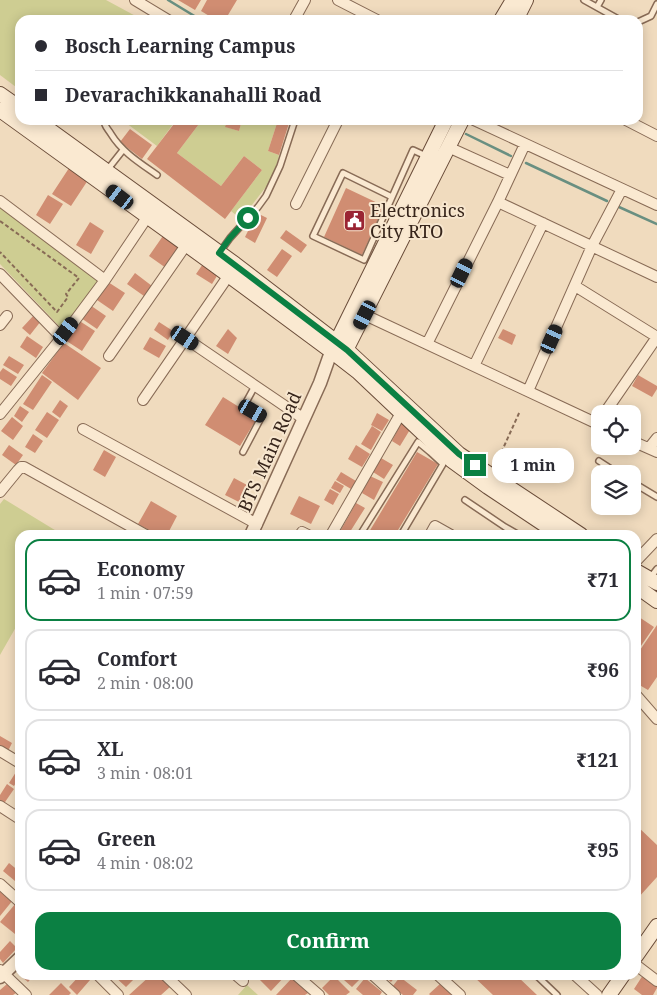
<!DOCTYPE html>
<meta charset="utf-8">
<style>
:root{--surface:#fff;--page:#f2f2f3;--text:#2b2b33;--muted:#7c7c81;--line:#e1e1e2;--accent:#0b8043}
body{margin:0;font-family:"Noto Serif",serif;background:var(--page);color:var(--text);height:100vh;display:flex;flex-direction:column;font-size:19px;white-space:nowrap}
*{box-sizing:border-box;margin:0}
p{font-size:16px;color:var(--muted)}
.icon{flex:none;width:28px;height:28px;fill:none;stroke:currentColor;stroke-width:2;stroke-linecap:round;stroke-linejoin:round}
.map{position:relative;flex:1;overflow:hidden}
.drawer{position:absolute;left:15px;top:530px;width:626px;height:450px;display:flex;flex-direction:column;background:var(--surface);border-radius:15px;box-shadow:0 2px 12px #0003}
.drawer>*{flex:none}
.guide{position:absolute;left:15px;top:15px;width:628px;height:110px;border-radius:15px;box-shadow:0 2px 12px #0003;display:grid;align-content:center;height:110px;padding:0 20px;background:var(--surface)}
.controls{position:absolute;left:591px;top:405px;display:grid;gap:10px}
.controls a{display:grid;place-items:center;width:50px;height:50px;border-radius:10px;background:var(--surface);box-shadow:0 2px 12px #0003;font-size:25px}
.end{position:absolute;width:22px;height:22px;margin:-11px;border:6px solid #0b8043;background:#fff;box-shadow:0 0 0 2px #fff}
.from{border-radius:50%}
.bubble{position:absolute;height:35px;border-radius:15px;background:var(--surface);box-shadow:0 2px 12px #0003;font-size:16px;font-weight:700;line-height:35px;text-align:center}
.car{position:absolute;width:15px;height:30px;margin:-15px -8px;border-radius:6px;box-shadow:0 0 4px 1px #0007;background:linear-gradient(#222 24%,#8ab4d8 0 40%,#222 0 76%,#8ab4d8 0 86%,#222 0)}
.guide b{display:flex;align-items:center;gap:18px;height:48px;font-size:19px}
.guide b+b{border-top:1px solid var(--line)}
.guide i{width:12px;height:12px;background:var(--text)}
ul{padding:9px 0 0;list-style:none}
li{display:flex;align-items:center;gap:15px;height:82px;margin:0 10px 8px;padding:0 10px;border:2px solid var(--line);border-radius:15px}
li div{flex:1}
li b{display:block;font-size:19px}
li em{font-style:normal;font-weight:700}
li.selected{border-color:var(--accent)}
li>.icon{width:45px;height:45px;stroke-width:1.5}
.primary-button{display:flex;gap:10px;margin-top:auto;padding:10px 20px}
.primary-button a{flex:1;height:58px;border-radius:15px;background:var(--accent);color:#fff;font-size:20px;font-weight:700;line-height:58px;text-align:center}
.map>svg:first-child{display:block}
</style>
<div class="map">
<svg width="657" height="995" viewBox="0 0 657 995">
<rect width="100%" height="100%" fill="#f0dbbe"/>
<path fill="#cecd92" d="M0,0H106L143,20H20V90L0,75Z
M122,120H176L157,146Z
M202,120H228L226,127L239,131L242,120H278L268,151L279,155L273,178L241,219L231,211L262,170L244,156L221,186L177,153Z
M0,205L101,277L62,329L0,264Z
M4,499L63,535H20V620L0,655V504Z
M247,985L258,995H238Z"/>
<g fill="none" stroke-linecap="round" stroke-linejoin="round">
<path stroke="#698f81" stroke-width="2.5" d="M168,0L201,20
M414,120L429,121
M466,134L511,156
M526,163L607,201
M619,207L657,224"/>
</g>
<path fill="#d08d72" d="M178,0H201L195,10Z
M207,0H237L225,20H216L201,11Z
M177,120H202L177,153L221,186L244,156L262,170L225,219L147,159Z
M228,120H242L239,131L225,127Z
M278,120H290L279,155L268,151Z
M130,129L152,145L142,159L120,142Z
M71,165L90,177L71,206L52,194Z
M346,188L384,206L362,255L324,237Z
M48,195L63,204L50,224L36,215Z
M257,213L267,218L255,243L245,237Z
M90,222L104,231L91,254L76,245Z
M286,230L307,245L301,253L280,238Z
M165,233L182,245L166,268L149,256Z
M282,249L292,256L277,277L267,270Z
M205,261L220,271L212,284L196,274Z
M135,273L152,286L144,296L127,284Z
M108,282L125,293L113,311L97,300Z
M90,305L106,316L97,329L81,318Z
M34,315L41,321L30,335L22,328Z
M78,320L95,331L82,351L65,340Z
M159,322L173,331L168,340L154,330Z
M228,329L237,338L228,354L216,346Z
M503,329L516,335L512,345L498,338Z
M27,336L43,347L36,358L20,347Z
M150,337L166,346L159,358L143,349Z
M64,343L101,368L78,400L42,373Z
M9,356L24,365L18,374L3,365Z
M3,368L17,377L11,386L0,379V372Z
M42,375L52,382L33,410L23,404Z
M638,375L657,386V389L652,397L632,386Z
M223,397L257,418L240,446L205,425Z
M60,400L68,406L60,418L52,412Z
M20,406L29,412L22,422L14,416Z
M47,412L59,420L47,438L35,430Z
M377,413L389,420L382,431L371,425Z
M12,417L23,426L13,440L1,431Z
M401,423L411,428L400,446L392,441Z
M281,424L287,427L284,433L278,430Z
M372,426L381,432L371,450L361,444Z
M33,434L43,441L35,453L25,447Z
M9,445L23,455L16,465L2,455Z
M356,445L370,454L362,467L348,459Z
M104,450L116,457L105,477L93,470Z
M417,452L438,464L395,535H375L369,532Z
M381,458L393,465L384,479L373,472Z
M341,472L356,481L351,489L336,480Z
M370,476L383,482L374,500L362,493Z
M234,478L247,485L239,502L225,495Z
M335,481L344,486L340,493L331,488Z
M330,489L339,494L333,505L324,500Z
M299,496L320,506L311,524L290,514Z
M151,501L177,516L167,535H158L138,524Z
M356,503L365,508L348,535H338Z
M636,615L654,627L636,653Z
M657,625V677L648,690L636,683V656Z
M0,736L12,743L7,753L0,749Z
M16,772L20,774V776L14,786L9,783Z
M7,784L14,789L3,805L0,802V795Z
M636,825L657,845V877L638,898L636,896Z
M9,863L20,872V874L15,881L3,871Z
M0,889L13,900L0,916Z
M16,903L20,907V938L0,922Z
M10,941L17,948L3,963L0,959V952Z
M20,975H34L28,982Z
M80,975H85L90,980L77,995L69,987Z
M113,975H138L126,987Z
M151,975H161L171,986L161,995H129Z
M257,975H286L271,991L256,976Z
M348,975H364L352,987L344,980Z
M383,975H397L391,982Z
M472,975H516L537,995H493Z
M643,975L657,985V988L653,995H642L634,989Z
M334,976L350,992L346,995H329L322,988Z
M400,977L417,990L413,995H403L392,987Z
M292,978L308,993L305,995H276Z
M365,978L382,992L380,995H363L356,989Z
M61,983L71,993L69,995H49Z
M441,983L452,995H430L429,994Z
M7,984L16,993L13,995H0V990Z"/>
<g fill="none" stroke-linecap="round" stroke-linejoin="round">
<defs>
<path id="service" d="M584,0L620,20
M597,7L601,0
M638,22L651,16L657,4
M104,120C104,126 108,129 111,134C122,152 140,163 157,175
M108,169L123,150
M392,197L343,173L313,236L364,260L413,150L426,156
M220,252L230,238L258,207L266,196L280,166L295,120
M243,452L262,416L244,406L255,386
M599,461L619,474
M632,482L657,497
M465,500L505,527L519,535
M360,535L418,442L430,452
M401,535L443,464L430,452L431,451
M650,578L657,569
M536,975L557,995"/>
<path id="minor" d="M135,0L168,20
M338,0L377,20
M294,20L305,0
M474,120L657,205
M626,120L657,136
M448,147L510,175
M0,201L105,280
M498,202L657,277
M296,204L338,120
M0,274L61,337
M575,286L657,337
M365,315L600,425
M0,325L7,316
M185,338L304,419
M427,344L498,202L525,144
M109,356L186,245
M474,366L543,223
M528,391L592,246L622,189
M143,400L229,275
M0,414L67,331L105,280L150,213
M604,414L657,337
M83,429L257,524
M632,441L657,452
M649,448L657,438
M0,492L18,470L21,467H24L146,535
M300,535L302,532L308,535
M331,535L401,413
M430,535L435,526L451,535
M636,561L657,539
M636,695L657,719
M0,751L20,763
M0,806L20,819
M0,884L20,902
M636,965L657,981
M0,970L26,995
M98,975L118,995
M165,975L186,995
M236,975L243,981
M296,975L319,995
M373,975L395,995
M438,975L460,995
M575,975L597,995"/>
<path id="tertiary" d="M251,535L320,383L331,352
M0,977L20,958"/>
<path id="secondary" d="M501,20L513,0
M516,20L526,0
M0,94L20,108
M0,110L216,266L327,348L358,372L451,460L488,487L560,535
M36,120L235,264L347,350L459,454L581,535
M333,349L446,120
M343,356L462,120
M636,571L657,583
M636,586L657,601
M636,956L657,926
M609,995L623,975"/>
</defs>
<use href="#service" stroke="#886b56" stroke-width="8"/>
<use href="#minor" stroke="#886b56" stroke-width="12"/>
<use href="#tertiary" stroke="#886b56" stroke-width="15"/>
<use href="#secondary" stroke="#6a4c39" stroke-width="16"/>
<path stroke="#886b56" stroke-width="2" stroke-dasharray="4 2.5" stroke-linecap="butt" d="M0,221L79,278L66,294L68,297L57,312L0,252
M496,464L520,411"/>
<use href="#service" stroke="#fae9d1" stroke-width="5"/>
<use href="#minor" stroke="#fae9d1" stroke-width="10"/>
<use href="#tertiary" stroke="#fae9d1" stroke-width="12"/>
<use href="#secondary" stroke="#fae9d1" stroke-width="14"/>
</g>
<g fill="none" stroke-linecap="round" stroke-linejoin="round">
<path stroke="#0b8043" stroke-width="6" d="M248,218L230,238L219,253L347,350L459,454L475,465"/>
</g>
<defs>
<symbol id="civic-square" viewBox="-11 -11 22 22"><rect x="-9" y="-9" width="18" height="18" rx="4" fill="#9a2433" stroke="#f7e6ce"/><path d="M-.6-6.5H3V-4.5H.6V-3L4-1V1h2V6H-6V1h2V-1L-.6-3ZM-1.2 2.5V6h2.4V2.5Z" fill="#fff"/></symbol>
</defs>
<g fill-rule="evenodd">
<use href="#civic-square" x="342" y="208" width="25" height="25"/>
</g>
<g text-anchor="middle" stroke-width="4" stroke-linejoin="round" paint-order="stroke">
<g font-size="18" fill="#37251b" stroke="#f7e6ce" text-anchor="start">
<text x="370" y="217">Electronics<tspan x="370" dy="21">City RTO</tspan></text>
</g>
<g font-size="18" fill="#37251b" stroke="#f7e6ce">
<text transform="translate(270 452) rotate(-66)" y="6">BTS Main Road</text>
</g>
</g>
</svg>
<div class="controls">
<a><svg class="icon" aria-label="locate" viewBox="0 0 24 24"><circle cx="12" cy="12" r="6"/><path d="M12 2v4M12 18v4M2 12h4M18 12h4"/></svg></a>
<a><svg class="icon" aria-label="layers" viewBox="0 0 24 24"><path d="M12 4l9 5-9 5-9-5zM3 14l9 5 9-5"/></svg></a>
</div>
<i class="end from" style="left:248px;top:218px"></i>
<i class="end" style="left:475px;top:465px"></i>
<div class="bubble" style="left:492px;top:448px;width:82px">1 min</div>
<i class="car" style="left:120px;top:197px;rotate:307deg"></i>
<i class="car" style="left:462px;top:273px;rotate:26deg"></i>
<i class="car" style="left:365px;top:315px;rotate:207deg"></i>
<i class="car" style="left:66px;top:331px;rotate:37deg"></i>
<i class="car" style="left:185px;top:338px;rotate:124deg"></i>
<i class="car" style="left:552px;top:339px;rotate:24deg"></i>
<i class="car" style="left:253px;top:411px;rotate:120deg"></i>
<div class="guide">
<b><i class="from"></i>Bosch Learning Campus</b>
<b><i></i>Devarachikkanahalli Road</b>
</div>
<section class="drawer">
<ul>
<li class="selected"><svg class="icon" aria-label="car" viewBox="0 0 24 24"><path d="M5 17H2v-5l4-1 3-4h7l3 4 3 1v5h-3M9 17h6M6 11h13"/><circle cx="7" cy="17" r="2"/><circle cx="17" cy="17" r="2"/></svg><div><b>Economy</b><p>1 min · 07:59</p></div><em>₹71</em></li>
<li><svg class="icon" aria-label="car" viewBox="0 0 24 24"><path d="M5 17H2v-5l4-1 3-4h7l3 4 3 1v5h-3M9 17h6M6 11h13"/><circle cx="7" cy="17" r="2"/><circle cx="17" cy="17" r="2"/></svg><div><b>Comfort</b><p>2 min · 08:00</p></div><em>₹96</em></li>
<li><svg class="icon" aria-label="car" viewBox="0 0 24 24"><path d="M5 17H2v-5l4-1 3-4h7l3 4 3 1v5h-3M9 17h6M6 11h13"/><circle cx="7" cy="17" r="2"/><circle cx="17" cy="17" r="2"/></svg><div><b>XL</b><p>3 min · 08:01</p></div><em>₹121</em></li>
<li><svg class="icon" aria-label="car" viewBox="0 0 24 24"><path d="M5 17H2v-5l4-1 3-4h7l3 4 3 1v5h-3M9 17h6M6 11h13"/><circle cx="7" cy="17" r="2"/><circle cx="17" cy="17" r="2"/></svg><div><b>Green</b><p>4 min · 08:02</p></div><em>₹95</em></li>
</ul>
<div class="primary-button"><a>Confirm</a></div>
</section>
</div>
